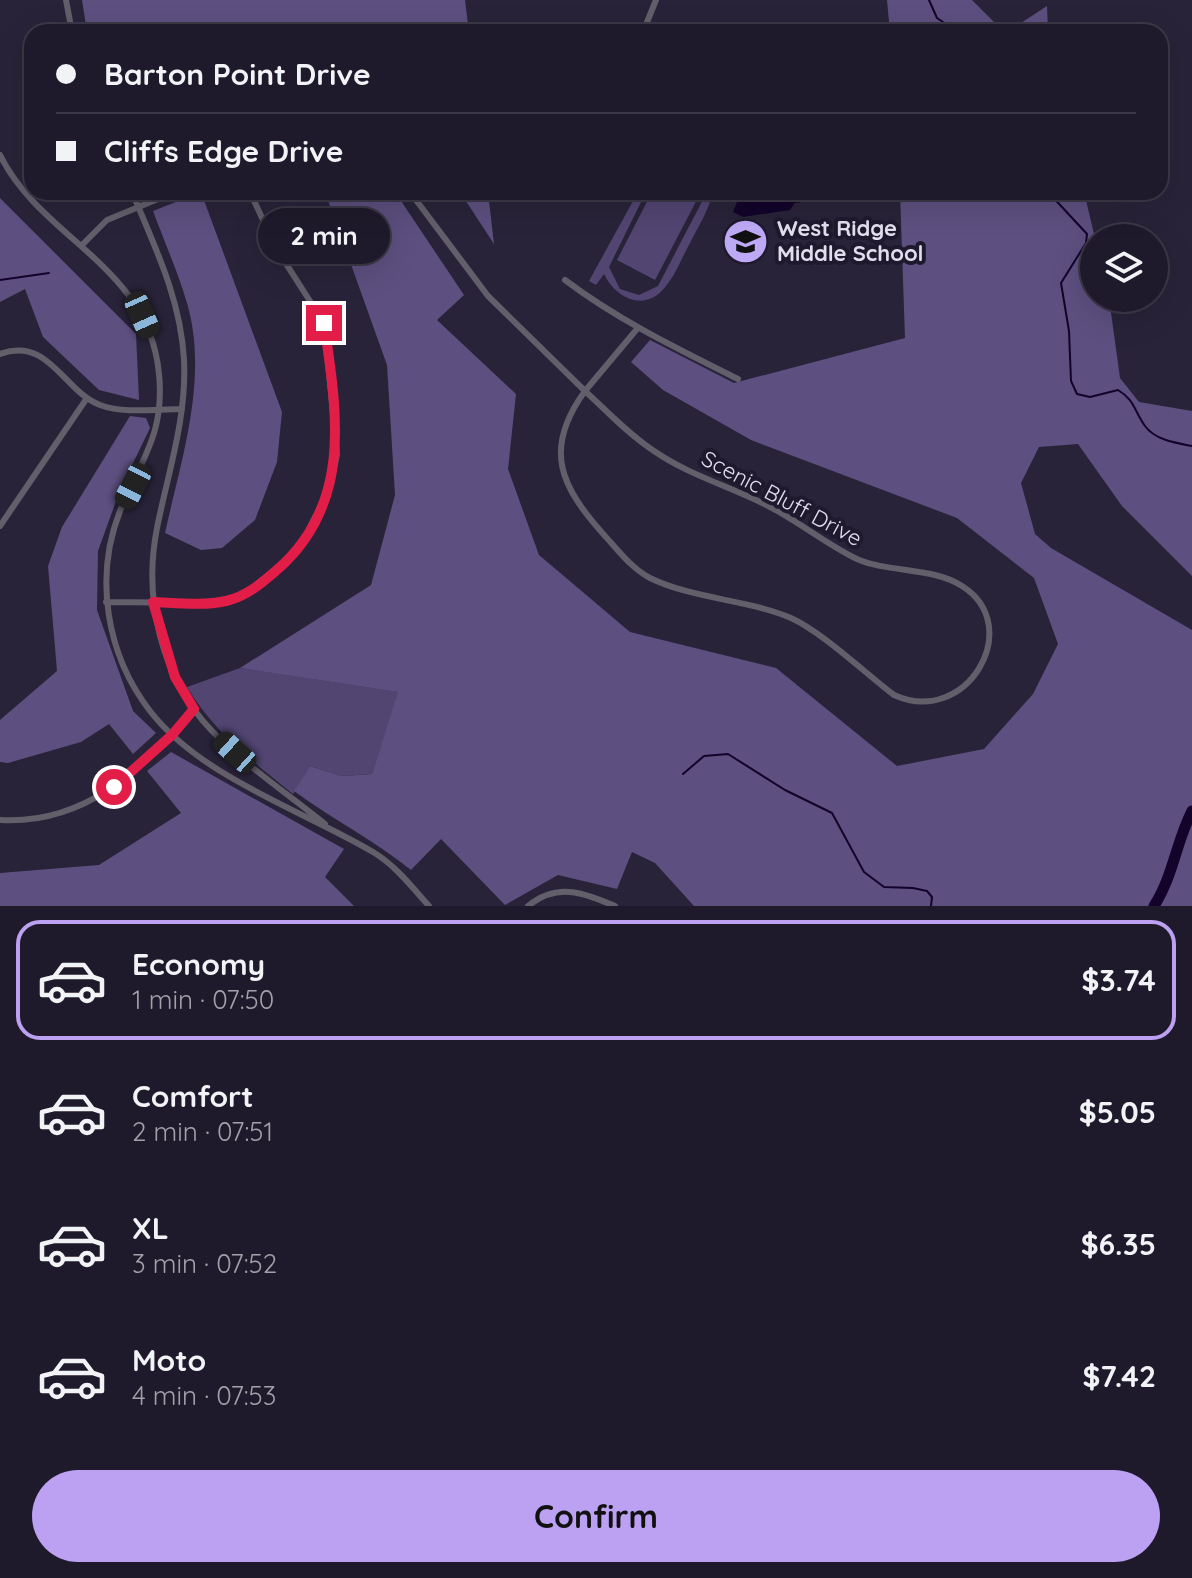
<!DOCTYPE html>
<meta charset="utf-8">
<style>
:root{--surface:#1f1a2b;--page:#272333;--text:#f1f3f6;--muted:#a1a1a9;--line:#3c3847;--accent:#bca0f2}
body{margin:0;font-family:Quicksand,sans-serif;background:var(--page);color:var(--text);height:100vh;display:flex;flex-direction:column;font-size:30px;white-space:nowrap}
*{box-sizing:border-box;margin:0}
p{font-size:26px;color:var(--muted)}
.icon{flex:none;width:44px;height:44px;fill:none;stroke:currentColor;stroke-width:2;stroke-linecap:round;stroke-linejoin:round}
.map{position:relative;height:906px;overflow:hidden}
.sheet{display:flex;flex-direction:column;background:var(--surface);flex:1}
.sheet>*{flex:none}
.banner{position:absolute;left:24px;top:24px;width:1144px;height:176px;border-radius:24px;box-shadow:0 8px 32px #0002,0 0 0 2px var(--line);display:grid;align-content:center;height:176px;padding:0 32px;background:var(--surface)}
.controls{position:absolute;left:1080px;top:224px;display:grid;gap:16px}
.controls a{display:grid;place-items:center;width:88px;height:88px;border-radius:50%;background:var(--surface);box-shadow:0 8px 32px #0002,0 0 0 2px var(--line);font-size:40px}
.end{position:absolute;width:36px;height:36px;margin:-18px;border:10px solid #e11d48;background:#fff;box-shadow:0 0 0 4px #fff}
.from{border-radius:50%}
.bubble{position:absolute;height:56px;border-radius:28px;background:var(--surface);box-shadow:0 8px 32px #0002,0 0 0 2px var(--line);font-size:26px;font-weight:700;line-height:56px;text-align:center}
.car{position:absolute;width:24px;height:48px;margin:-24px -12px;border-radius:10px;box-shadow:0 0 6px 2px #0007;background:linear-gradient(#222 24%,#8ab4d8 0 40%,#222 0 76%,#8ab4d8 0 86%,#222 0)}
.banner b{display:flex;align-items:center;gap:28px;height:76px;font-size:30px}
.banner b+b{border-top:2px solid var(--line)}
.banner i{width:20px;height:20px;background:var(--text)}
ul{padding:14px 0 0;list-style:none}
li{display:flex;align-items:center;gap:24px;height:120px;margin:0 16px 12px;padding:0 16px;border:4px solid transparent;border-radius:24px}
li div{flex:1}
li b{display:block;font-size:30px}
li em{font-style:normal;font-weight:700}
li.active{border-color:var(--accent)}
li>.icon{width:72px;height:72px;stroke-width:1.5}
.cta{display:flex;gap:16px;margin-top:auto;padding:16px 32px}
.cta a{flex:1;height:92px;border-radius:48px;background:var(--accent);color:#111;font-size:32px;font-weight:700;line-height:92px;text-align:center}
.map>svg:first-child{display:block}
</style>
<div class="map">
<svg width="1192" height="906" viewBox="0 0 1192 906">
<rect width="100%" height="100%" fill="#292339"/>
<path fill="#524572" d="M638,192H646L609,267L620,289L639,295L658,286L707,192H713C709,210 698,227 690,243C682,257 676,274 666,286C646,313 616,299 604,274L596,285L589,281Z
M652,192L700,194L655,280L617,260Z
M240,668L399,692L372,774L342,776L310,766L293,794C252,761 214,732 187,687Z"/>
<path fill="#5d4f7f" d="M82,0H465L469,32H87Z
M887,0H972L995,23L979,32H890Z
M1047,6L1048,32H1007Z
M201,192L282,412L277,462L255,520L222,548L201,550L165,533C181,460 209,378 187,303C178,272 164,241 153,211Z
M325,192H395L464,295L437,320L516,394L508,469L539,555L630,632L776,668L897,766L984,749L1033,694L1058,644L1034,578L957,518L751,440L663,390L631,362L650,340L734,383L905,338L900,192H1084L1095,238L1094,298H1109L1120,378L1139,402L1192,411V576L1122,506L1078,444L1039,447L1021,483L1035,534L1051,548L1192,630V906H694L655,863L632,852L617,889L558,875L505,905L441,839L411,870C374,840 332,819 294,791L310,766L342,776L372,774L398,692L240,668L371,585L395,495L387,365Z
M460,192H488L494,244Z
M0,198L136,334L139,400L99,390L43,337L25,289L0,302Z
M130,416L146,418L150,428L120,490L98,551L97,610L133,711L156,733L133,754L109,724L81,742L8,763L0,762V720L57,671L48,566L62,527Z
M171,752L344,849L325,877L354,906H0V873L99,865L181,813L147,771Z"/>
<path fill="#13032b" d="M741,192H794L797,200L790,210L743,217L733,212Z"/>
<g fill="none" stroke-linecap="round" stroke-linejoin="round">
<path stroke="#13032b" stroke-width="2" d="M929,0L937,18L958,32
M1048,192L1087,234L1086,243L1061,283L1069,331L1071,381L1077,394L1090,397L1118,390C1135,400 1134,411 1145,426C1155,440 1176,443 1192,446
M796,202L848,192
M0,280L49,273
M683,774L704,756L728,754L785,790L832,813L864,872L884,887L913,888L927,891L932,897L931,906"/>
<path stroke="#13032b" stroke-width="11" d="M1154,906C1173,877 1176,842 1192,811"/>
<path stroke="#625f6b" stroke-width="6" d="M66,0L72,32
M643,32L656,0
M0,155C42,240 149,265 159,374C165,434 141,460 120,511C94,577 106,654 150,711C201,777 302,810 373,852C395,865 412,887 429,906
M132,192C155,247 181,300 184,360C187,417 168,473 157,528C143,599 161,678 212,731C246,766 288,794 325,824
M410,192L488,296L585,391L637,329
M83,244L107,220L175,192
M565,280C618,320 678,349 738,379
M0,354C49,336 63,391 100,405C124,414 156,409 182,409
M585,391C607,411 629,435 654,451C690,476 735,488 774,509C802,524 828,545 857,559C889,573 933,567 962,586C1026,626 967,728 894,695C865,673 822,632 791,618C746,599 693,599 650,578C631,568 619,551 605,536C561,487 542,450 585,391Z
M0,526L87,398
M106,602L206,603L242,596L298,551L331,485L337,454L324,323L276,248L250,192
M0,820C84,825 143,770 194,709
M528,906C558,882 583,893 615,906"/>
</g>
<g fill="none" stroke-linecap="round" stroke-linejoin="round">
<path stroke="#e11d48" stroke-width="10" d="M114,787L172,735L194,709L175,677L153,602C177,603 203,606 226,601C247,596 262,583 278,569C353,503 337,412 324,323"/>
</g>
<defs>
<symbol id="school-disc" viewBox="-11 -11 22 22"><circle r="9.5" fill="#bea9f5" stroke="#1f192e"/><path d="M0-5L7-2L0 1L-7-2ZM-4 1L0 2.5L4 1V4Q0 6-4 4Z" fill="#111"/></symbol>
</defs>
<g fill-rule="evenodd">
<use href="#school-disc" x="720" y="216" width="51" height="51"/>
</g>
<g text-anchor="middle" stroke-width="8" stroke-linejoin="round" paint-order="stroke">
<g font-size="22" font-weight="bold" fill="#e2deed" stroke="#1f192e" text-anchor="start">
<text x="777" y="236">West Ridge<tspan x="777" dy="25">Middle School</tspan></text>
</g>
<g font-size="22" fill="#e2deed" stroke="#1f192e">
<text transform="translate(782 498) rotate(28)" y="8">Scenic Bluff Drive</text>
</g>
</g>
</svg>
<div class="controls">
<a><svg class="icon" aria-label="layers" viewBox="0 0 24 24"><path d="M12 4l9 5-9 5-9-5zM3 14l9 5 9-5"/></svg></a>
</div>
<i class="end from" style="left:114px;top:787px"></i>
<i class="end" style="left:324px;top:323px"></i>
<div class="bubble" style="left:258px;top:208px;width:132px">2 min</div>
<i class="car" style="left:142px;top:315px;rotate:156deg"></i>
<i class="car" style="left:133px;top:486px;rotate:207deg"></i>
<i class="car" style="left:235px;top:752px;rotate:312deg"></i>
<div class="banner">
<b><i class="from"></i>Barton Point Drive</b>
<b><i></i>Cliffs Edge Drive</b>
</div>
</div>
<section class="sheet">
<ul>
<li class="active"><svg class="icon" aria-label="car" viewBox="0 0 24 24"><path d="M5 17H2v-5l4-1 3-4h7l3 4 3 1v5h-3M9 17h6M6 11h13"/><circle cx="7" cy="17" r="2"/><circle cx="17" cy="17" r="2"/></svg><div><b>Economy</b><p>1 min · 07:50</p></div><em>$3.74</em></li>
<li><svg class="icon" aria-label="car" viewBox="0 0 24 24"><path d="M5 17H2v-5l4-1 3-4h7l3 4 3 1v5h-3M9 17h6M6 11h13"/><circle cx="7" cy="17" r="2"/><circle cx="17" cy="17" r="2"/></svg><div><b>Comfort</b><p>2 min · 07:51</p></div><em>$5.05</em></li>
<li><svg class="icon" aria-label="car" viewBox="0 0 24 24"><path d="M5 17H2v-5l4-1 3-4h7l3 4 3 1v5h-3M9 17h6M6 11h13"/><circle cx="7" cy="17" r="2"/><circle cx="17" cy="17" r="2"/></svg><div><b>XL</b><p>3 min · 07:52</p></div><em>$6.35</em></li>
<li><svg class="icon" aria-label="car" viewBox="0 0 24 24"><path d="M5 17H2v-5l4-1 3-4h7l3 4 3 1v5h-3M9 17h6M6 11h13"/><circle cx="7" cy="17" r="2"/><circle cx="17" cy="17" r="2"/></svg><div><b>Moto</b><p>4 min · 07:53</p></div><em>$7.42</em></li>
</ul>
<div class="cta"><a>Confirm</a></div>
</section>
